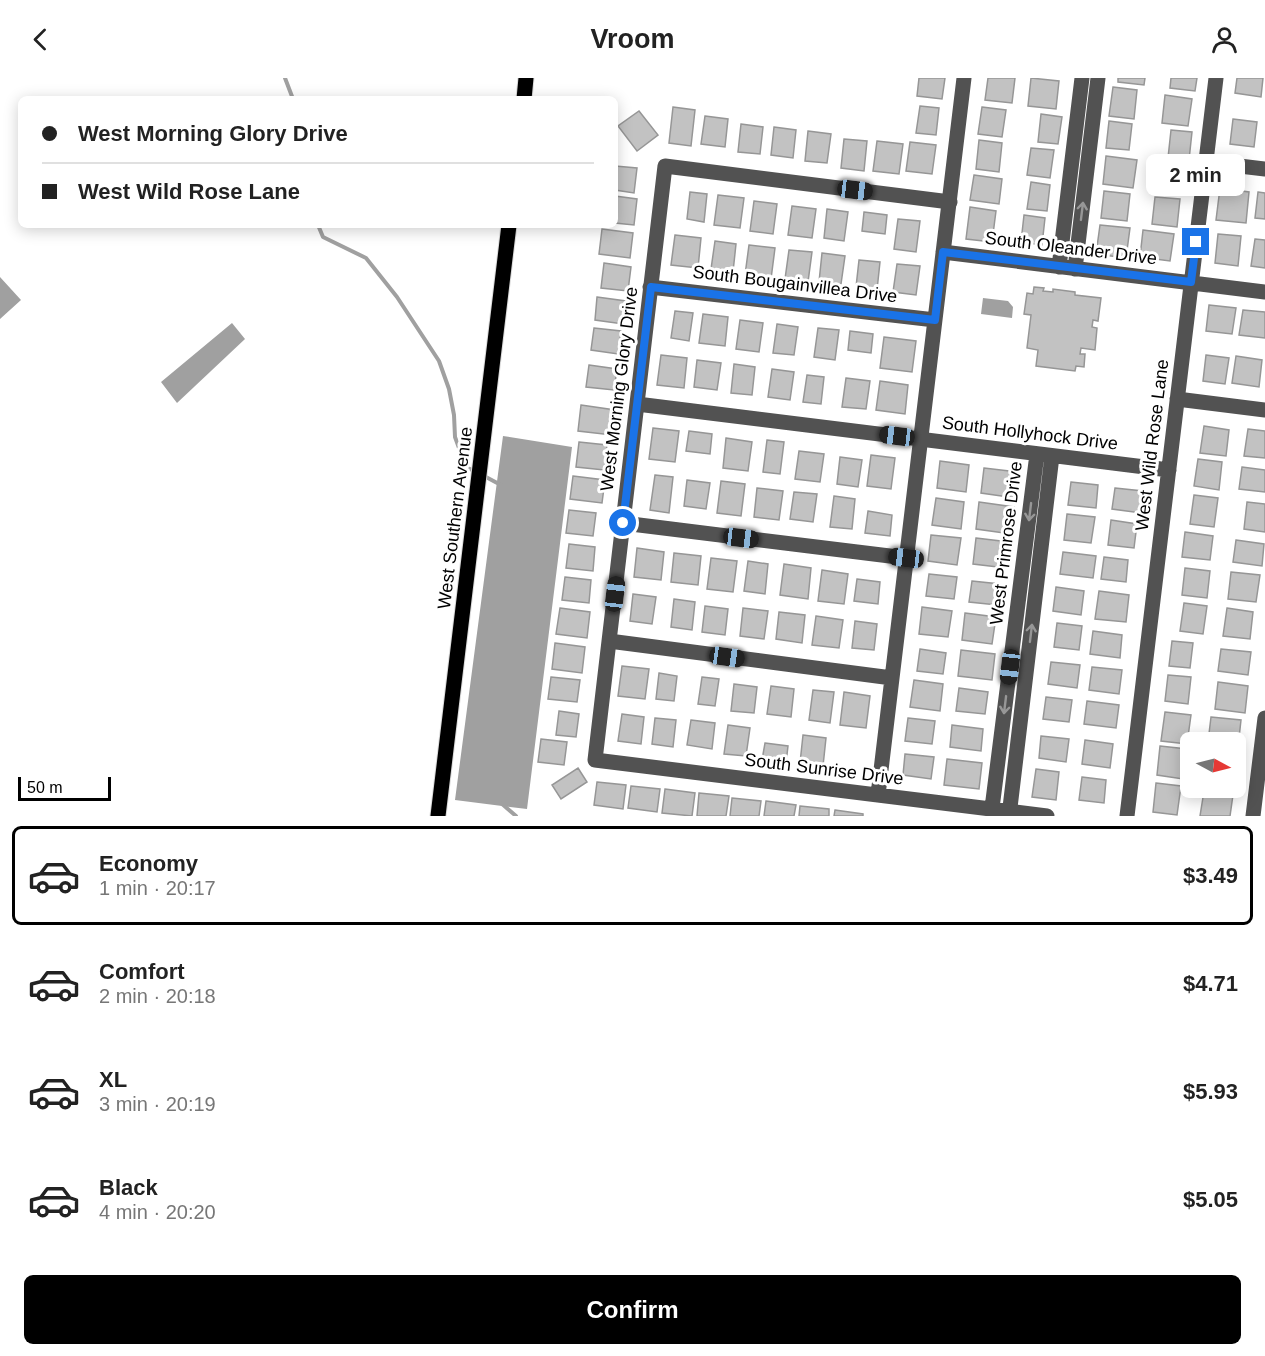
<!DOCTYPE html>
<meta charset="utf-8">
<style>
:root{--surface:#fff;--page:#f2f2f2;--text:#222;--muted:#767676;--line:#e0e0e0;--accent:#000}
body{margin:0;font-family:Arial,sans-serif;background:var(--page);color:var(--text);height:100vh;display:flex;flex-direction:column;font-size:22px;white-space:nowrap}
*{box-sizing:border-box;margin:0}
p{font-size:20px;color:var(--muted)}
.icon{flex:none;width:33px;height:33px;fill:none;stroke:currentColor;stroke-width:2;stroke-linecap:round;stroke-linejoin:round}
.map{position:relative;height:738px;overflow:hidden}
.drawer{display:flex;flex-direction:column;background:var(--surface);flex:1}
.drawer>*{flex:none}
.guide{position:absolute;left:18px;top:18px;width:600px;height:132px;border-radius:9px;box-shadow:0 3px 15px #0003;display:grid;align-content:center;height:132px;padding:0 24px;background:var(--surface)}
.needle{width:39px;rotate:97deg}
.fabs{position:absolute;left:1180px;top:654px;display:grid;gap:12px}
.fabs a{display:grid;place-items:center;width:66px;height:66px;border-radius:9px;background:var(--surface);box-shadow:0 3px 15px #0003;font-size:30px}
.scale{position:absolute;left:18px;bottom:15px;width:93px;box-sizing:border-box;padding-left:6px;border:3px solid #000;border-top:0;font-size:16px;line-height:21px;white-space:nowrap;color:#000;-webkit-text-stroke:4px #fff;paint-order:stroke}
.end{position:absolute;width:27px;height:27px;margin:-14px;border:8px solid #1a73e8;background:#fff;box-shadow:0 0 0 3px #fff}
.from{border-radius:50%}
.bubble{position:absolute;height:42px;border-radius:9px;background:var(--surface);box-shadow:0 3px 15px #0003;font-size:20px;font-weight:600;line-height:42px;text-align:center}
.car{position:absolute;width:18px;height:36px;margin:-18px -9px;border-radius:8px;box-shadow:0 0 4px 2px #0007;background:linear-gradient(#222 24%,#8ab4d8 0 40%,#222 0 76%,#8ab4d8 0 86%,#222 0)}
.guide b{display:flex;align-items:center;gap:21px;height:57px;font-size:22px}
.guide b+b{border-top:2px solid var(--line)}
.guide i{width:15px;height:15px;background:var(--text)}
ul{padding:10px 0 0;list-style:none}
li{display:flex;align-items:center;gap:18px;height:99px;margin:0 12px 9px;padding:0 12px;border:3px solid transparent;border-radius:9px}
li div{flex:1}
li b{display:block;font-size:22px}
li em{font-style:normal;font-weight:600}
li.selected{border-color:var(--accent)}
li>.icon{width:54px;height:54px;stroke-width:1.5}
.action{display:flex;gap:12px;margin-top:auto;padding:12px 24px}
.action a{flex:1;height:69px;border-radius:9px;background:var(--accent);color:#fff;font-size:24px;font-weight:600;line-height:69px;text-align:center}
header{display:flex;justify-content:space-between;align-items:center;height:78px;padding:0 24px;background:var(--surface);font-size:27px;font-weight:600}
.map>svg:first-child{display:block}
</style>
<header><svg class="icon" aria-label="back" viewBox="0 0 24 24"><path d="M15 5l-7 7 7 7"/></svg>Vroom<svg class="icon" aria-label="person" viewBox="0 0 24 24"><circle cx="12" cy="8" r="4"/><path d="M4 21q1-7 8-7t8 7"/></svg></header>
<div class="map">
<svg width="1265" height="738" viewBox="0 0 1265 738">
<rect width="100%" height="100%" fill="#fff"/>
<path fill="#a0a0a0" d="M0,199L21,222L0,241Z
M983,220L1008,223L1013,229L1012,240L981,236Z
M232,245L245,261L177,325L161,304Z
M503,358L572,369L527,731L455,722Z"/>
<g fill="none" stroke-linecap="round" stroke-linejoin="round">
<path stroke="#a0a0a0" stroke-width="4" d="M285,0L293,21
M318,147L323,159L366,180L397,219L439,283L449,311L454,337L455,359L466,389L474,393
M484,398L501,407
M501,725L516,738"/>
</g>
<path fill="#c2c2c2" stroke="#969696" stroke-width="1.5" d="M919,0H945L942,21L917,18Z
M988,0H1015L1012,25L985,22Z
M1031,0L1059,3L1056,31L1028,28Z
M1118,0H1145L1144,7L1118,4Z
M1171,0H1197L1195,13L1170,10Z
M1237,0H1263L1261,19L1235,15Z
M1113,9L1137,12L1134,41L1109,38Z
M1165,17L1192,21L1188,48L1162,45Z
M920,28L939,30L936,57L916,55Z
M673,29L695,32L691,68L669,65Z
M982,29L1006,32L1002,59L978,56Z
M639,33L658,57L637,73L618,48Z
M1041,36L1062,39L1058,66L1038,64Z
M705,38L728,41L725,69L701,66Z
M1233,41L1257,44L1254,69L1230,66Z
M1109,43L1132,46L1129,72L1106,70Z
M741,46L763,49L760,76L738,74Z
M774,49L796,52L793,80L771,77Z
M1171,52L1192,54L1189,82L1168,80Z
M808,53L831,56L827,85L805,83Z
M844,61L867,63L864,93L841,90Z
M979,62L1002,65L999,94L976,91Z
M877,63L903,66L899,96L873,93Z
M910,64L936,67L932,96L906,93Z
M1031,70L1054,72L1050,100L1027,97Z
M1106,78L1137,82L1133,110L1103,106Z
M1151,84L1182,87L1179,111L1148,107Z
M615,88L637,90L634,115L615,112Z
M974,97L1002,101L999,126L970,122Z
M1031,104L1050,107L1047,133L1027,131Z
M1220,110L1249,114L1246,145L1216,142Z
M1104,113L1130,116L1127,143L1101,140Z
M690,114L707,116L704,144L687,141Z
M1258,114L1265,115V141L1255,140Z
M718,117L744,120L740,150L714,147Z
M615,118L637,121L634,147L615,145Z
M1155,119L1180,121L1177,149L1152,146Z
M754,123L777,126L773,156L750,153Z
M792,128L816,131L812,160L788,157Z
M970,129L996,133L992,164L966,161Z
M827,131L848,134L844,163L824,160Z
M864,134L887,137L885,156L862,153Z
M1024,137L1045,140L1042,167L1021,164Z
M898,141L920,143L916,174L894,171Z
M1100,147L1130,150L1126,180L1096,176Z
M602,151L633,155L630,180L599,176Z
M1143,152L1174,156L1170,183L1140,179Z
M1218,156L1241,158L1238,188L1215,185Z
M675,157L701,160L698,190L671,187Z
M1255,161L1265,162V190L1251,188Z
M715,163L736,166L733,194L711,191Z
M749,167L775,170L771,201L745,197Z
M789,172L812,174L808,204L785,201Z
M822,175L845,178L841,206L819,204Z
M859,182L880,184L877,212L856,209Z
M604,185L631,189L628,213L601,210Z
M897,186L920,188L916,217L893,214Z
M1034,209L1044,210L1043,213L1053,214V211L1075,214V217L1101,220L1098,243L1093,242L1092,249L1097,250L1095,272L1081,270L1080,276H1085L1084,289L1076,288L1075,293L1036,288L1038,272L1027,270L1031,237L1024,236L1027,215L1033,216Z
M597,219L626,223L623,246L595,242Z
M1209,227L1236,230L1232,256L1206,253Z
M1243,232L1265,234V260L1239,257Z
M675,233L693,235L689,263L671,260Z
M703,236L728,239L725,268L699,265Z
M740,242L763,245L759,274L736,271Z
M777,246L798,249L794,277L773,275Z
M594,250L621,253L618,276L591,272Z
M818,250L839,252L835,282L814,279Z
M850,253L873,256L871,275L848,272Z
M884,259L916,263L912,294L880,290Z
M661,277L687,280L684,310L657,307Z
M1206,277L1229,280L1225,306L1203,303Z
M1236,278L1262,282L1259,309L1232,305Z
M697,282L721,285L717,312L694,309Z
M734,286L755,289L752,317L731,315Z
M589,287L617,291L614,312L586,309Z
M772,291L794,294L790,322L768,319Z
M807,297L824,299L821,326L803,324Z
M846,300L870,303L866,331L842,329Z
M880,303L908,307L905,336L876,332Z
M581,327L615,332L612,357L578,353Z
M1204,348L1229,352L1226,378L1200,375Z
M653,350L679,353L675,384L649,381Z
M1248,351L1265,353V380L1244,378Z
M689,353L712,356L710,376L686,373Z
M726,360L752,364L748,393L723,390Z
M767,362L784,364L780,396L763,394Z
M579,364L607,367L604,392L576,389Z
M799,373L824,376L820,404L795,401Z
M871,377L895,380L891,411L867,408Z
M840,379L862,382L858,409L837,406Z
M1198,381L1222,384L1219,412L1194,408Z
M940,383L969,387L966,414L937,410Z
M1242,389L1265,392V414L1239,411Z
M984,390L1018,394L1015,420L981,415Z
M655,397L673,399L669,435L650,432Z
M573,398L605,402L602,425L570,421Z
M687,402L710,405L706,431L684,428Z
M721,403L745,406L741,438L717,435Z
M1071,404L1098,407L1096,430L1068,427Z
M757,410L783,413L779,442L754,439Z
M1115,410L1143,413L1141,435L1112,431Z
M794,414L817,416L813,444L790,441Z
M1194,417L1218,420L1214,449L1190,446Z
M834,418L855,421L852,451L830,449Z
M936,420L964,424L961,451L932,447Z
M979,424L1014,429L1011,456L976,451Z
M1247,424L1265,426V454L1244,451Z
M569,432L596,435L593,458L566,455Z
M868,433L892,437L890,458L865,455Z
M1067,436L1095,439L1091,465L1064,462Z
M1111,442L1137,446L1134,470L1108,467Z
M1185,454L1213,458L1210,482L1182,479Z
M931,457L961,460L957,487L928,483Z
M976,460L1009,464L1006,490L973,486Z
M1236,462L1264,466L1262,488L1233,484Z
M569,466L595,469L593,493L566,490Z
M637,470L664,474L661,502L634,499Z
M1063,474L1096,478L1093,500L1060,496Z
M674,475L701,478L698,507L671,504Z
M1104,479L1128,482L1126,504L1101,501Z
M711,480L737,483L733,514L707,511Z
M748,483L768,486L765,516L744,513Z
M784,486L811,490L808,521L780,517Z
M1185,490L1210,493L1207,520L1182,517Z
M822,492L848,496L844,526L818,523Z
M1231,494L1260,497L1256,524L1228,521Z
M929,496L957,499L954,521L926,518Z
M565,499L591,502L589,525L562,522Z
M857,501L880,504L878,526L854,523Z
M972,503L1000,506L997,527L969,524Z
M1056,509L1084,513L1081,537L1053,533Z
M1099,513L1129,517L1126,544L1095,541Z
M633,516L656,519L652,546L630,543Z
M674,521L695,524L692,552L671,549Z
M1184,525L1207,528L1203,556L1180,553Z
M705,528L728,531L725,557L702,554Z
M922,529L952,533L948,559L919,556Z
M560,530L590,534L587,560L556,556Z
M743,530L768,533L764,561L740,558Z
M1227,530L1253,534L1250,561L1223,558Z
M779,534L805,537L802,565L776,561Z
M965,535L996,539L992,566L962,562Z
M816,538L843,542L839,570L812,567Z
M855,543L877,546L874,572L852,570Z
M1057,545L1082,548L1079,572L1054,569Z
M1093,553L1122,557L1120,580L1090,576Z
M1172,563L1193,565L1190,590L1169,588Z
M555,565L585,569L582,595L552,591Z
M920,571L946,575L943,596L917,593Z
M1221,571L1251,574L1248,597L1218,593Z
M961,572L995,576L992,602L958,598Z
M1051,584L1080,587L1077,610L1048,606Z
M622,588L649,591L645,621L618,618Z
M1092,589L1122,592L1119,616L1089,612Z
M659,595L677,598L674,623L656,621Z
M1168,597L1191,599L1188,626L1165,623Z
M551,599L580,602L577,624L548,621Z
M702,599L719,601L715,628L698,626Z
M914,602L943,606L940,633L910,629Z
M1218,604L1248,608L1245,635L1215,631Z
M734,606L757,609L754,635L731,633Z
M771,608L794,611L791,639L767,636Z
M959,610L988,614L985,636L956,633Z
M813,612L834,614L830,645L809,642Z
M844,614L870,618L866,650L840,647Z
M1046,619L1072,622L1069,644L1043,641Z
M1087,623L1119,627L1116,650L1084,646Z
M559,633L579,636L576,659L556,657Z
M1165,634L1191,637L1187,666L1161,663Z
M622,636L644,639L641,666L618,663Z
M1211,639L1241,642L1238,669H1236V664H1208Z
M655,640L676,642L673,669L652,666Z
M908,640L935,643L932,666L905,663Z
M691,642L715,645L712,671L687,667Z
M728,647L750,650L746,678L724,676Z
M952,647L983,651L981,673L950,669Z
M803,657L826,660L823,688L800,685Z
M1041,658L1069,661L1066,684L1039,680Z
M541,661L567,664L564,687L538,684Z
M1085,662L1113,666L1110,690L1082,686Z
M765,665L788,668L786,685L762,682Z
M1160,668L1187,671L1183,701L1157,697Z
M905,676L934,679L931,701L903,697Z
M947,681L982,685L979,711L944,707Z
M578,690L587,704L561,721L552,707Z
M1036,691L1059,694L1056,722L1032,719Z
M1082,699L1106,702L1104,725L1079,722Z
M597,704L626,707L623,731L594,727Z
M1156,705L1181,708L1177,737L1153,734Z
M631,708L660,711L657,734L628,730Z
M665,711L695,715L692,738L662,735Z
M1204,713L1233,717L1230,738H1200Z
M699,715L729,718L726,738H697Z
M732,720L761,723L759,738H730Z
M766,723L796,727L794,738H764Z
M800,728L829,731V738H799Z
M835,732L863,736V738H834Z"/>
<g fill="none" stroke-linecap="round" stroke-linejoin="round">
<defs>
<path id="major" d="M524,21L526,0
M438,738L509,147"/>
</defs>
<use href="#major" stroke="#dbdbdb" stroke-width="17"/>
<path stroke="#525252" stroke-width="15" d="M1206,84L1265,91
M950,124L665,88L595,682L1047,738
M943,174L1265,214
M1059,189L1082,0
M1075,191L1098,0
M650,209L935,242
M1177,321L1265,332
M637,326L1169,392
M623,445L906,480
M609,563L892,600
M878,717L964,0
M991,738L1037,376
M1009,738L1052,378
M1127,738L1216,0
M1253,738L1265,640"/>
<use href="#major" stroke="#000" stroke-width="15"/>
</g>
<defs><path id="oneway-shaft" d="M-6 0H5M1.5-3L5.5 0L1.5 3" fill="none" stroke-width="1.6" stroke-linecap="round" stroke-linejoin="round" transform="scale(1.5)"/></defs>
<g stroke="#979797">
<use href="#oneway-shaft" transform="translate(1082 133) rotate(-83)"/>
<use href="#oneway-shaft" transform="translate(1030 434) rotate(97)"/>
<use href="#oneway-shaft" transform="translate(1031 555) rotate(-83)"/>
<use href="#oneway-shaft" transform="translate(1005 627) rotate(97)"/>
</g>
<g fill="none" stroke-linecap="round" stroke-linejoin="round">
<path stroke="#1a73e8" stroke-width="8" d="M623,445L651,209L935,242L943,174L1191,204L1196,164"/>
</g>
<g text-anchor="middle" stroke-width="6" stroke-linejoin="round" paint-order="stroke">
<g font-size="18" fill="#000" stroke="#fff">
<text transform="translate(1071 170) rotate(7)" y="6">South Oleander Drive</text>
<text transform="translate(795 206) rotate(7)" y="6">South Bougainvillea Drive</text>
<text transform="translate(619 311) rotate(-83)" y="6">West Morning Glory Drive</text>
<text transform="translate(1030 355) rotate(7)" y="6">South Hollyhock Drive</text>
<text transform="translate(1152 367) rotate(-83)" y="6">West Wild Rose Lane</text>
<text transform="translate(455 440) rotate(-83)" y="6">West Southern Avenue</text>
<text transform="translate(1006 465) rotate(-83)" y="6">West Primrose Drive</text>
<text transform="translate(824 691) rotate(7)" y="6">South Sunrise Drive</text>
</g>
</g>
</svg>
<div class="fabs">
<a><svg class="needle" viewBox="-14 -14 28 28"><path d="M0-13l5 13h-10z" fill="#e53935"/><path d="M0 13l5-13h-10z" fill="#767676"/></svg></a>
</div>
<div class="scale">50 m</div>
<i class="end from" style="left:623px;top:445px"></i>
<i class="end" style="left:1196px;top:164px"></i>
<div class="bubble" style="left:1146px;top:76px;width:99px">2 min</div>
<i class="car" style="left:855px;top:112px;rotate:97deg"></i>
<i class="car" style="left:897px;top:358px;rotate:277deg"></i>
<i class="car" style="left:741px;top:460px;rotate:97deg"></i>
<i class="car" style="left:906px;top:480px;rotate:277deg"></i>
<i class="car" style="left:615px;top:516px;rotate:7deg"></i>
<i class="car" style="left:727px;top:579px;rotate:98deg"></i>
<i class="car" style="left:1010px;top:589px;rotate:187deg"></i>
<div class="guide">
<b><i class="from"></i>West Morning Glory Drive</b>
<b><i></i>West Wild Rose Lane</b>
</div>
</div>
<section class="drawer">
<ul>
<li class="selected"><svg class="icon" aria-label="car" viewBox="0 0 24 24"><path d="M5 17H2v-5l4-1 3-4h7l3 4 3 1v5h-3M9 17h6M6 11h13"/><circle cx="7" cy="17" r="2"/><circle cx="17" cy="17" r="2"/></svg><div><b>Economy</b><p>1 min · 20:17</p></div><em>$3.49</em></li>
<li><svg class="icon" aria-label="car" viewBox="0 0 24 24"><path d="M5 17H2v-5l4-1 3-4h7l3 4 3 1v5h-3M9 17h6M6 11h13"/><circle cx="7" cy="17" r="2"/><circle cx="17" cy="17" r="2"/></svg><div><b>Comfort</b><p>2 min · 20:18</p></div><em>$4.71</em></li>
<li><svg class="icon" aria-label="car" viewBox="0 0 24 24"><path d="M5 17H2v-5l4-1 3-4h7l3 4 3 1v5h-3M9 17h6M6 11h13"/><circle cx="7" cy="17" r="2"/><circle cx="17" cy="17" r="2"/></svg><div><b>XL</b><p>3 min · 20:19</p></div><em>$5.93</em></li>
<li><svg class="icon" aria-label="car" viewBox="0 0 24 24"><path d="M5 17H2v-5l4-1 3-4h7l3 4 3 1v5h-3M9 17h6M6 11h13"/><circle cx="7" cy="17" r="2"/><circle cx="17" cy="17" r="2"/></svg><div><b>Black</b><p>4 min · 20:20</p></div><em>$5.05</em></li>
</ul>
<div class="action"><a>Confirm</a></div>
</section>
